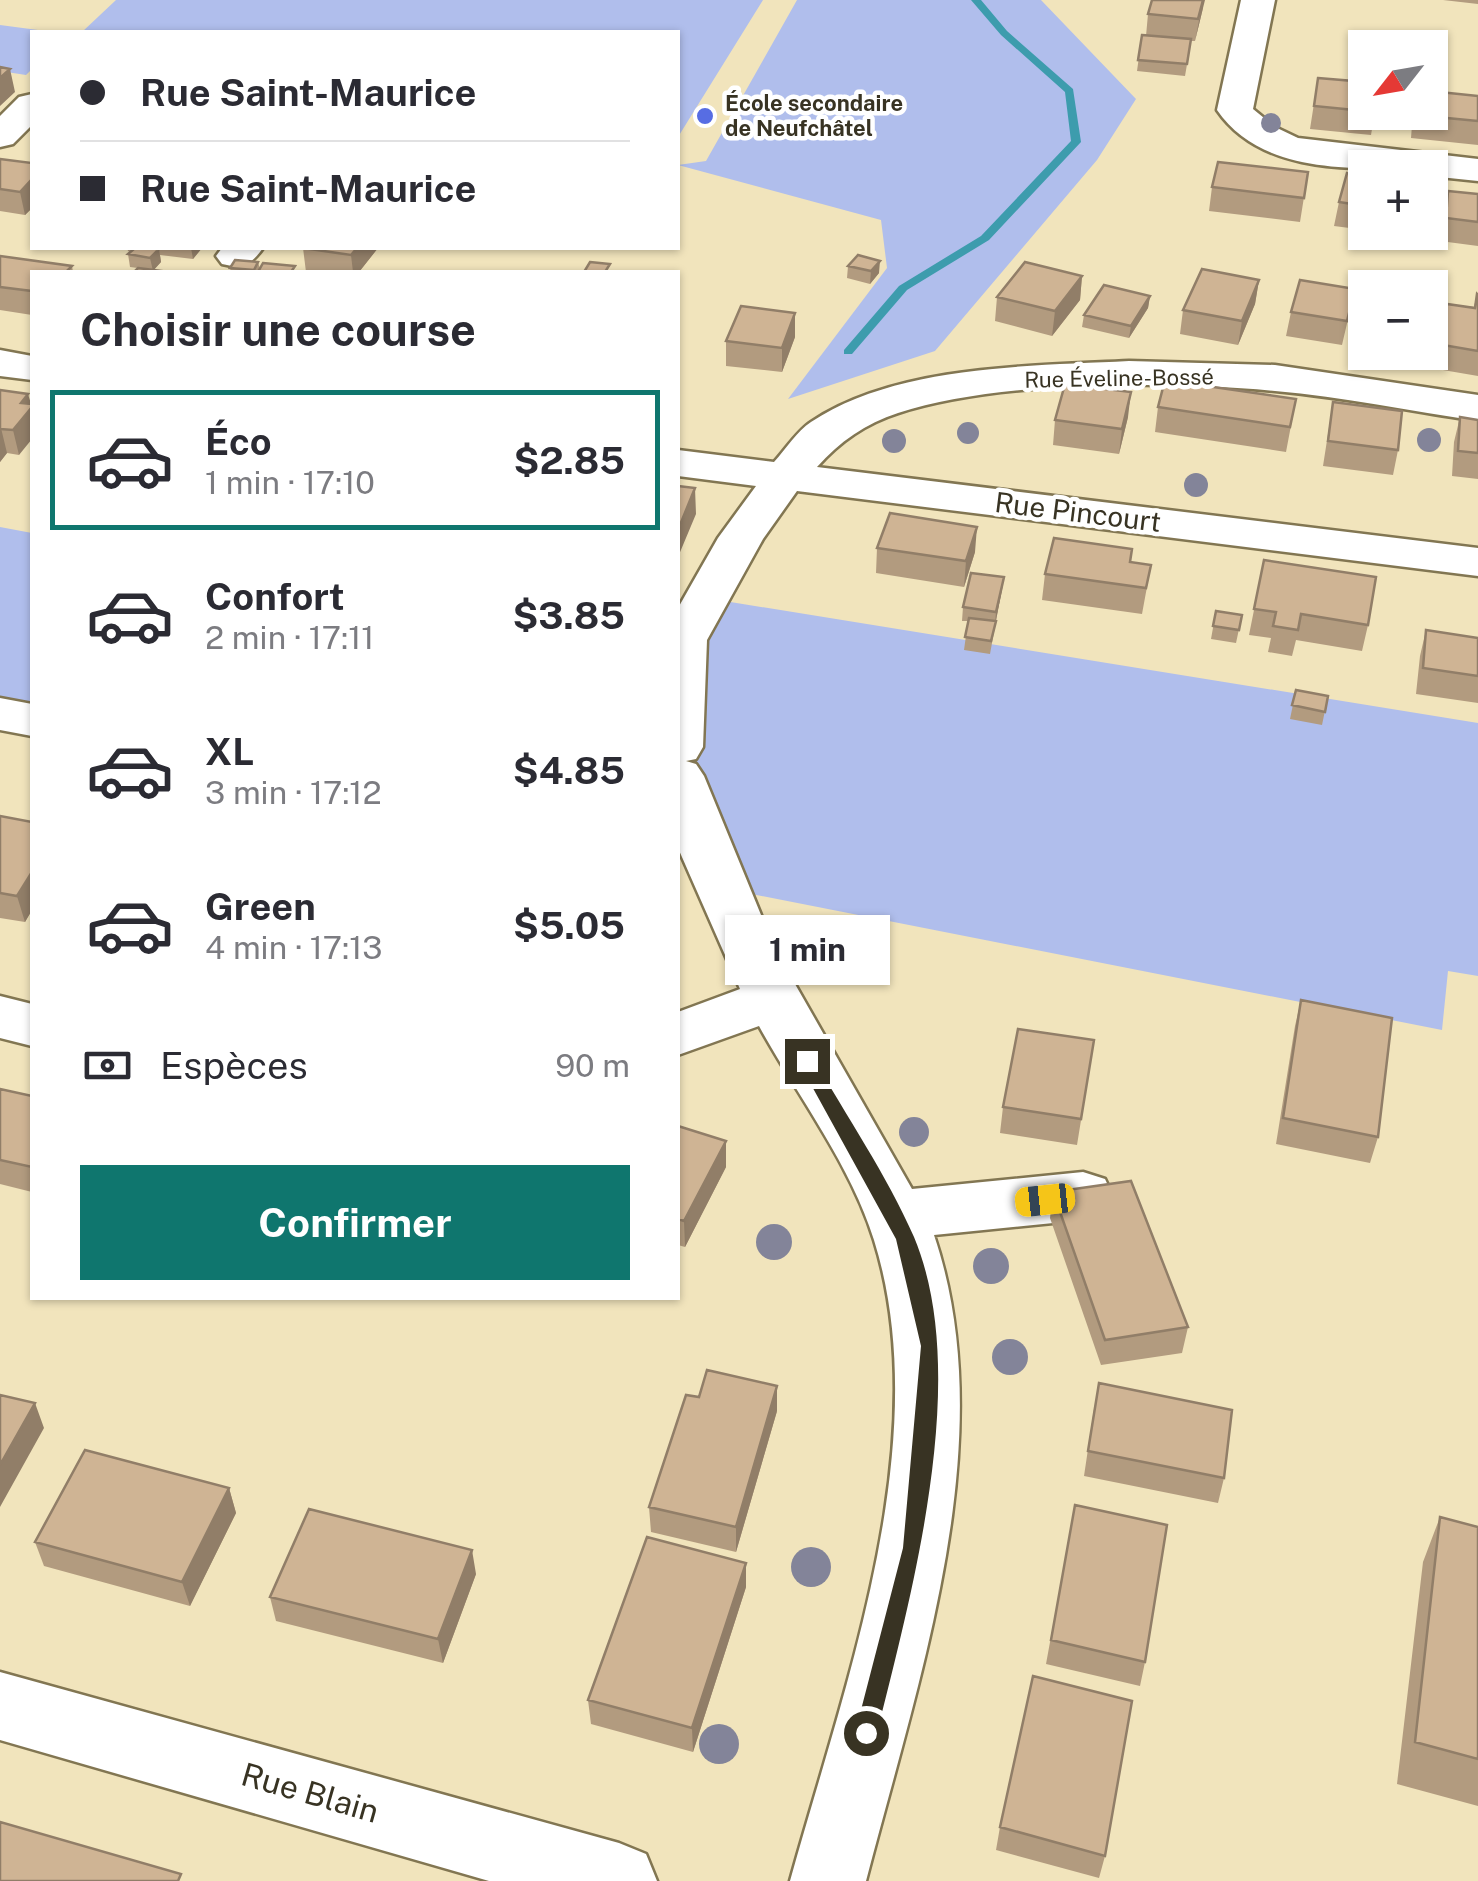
<!DOCTYPE html>
<html lang="fr">
<meta charset="utf-8">
<style>
:root{--surface:#fff;--page:#f2f2f3;--text:#2b2b33;--muted:#7c7c81;--line:#e1e1e2;--accent:#0f766e}
body{margin:0;font-family:"Public Sans",sans-serif;background:var(--page);color:var(--text);height:100vh;display:flex;flex-direction:column;font-size:38px;white-space:nowrap}
*{box-sizing:border-box;margin:0}
p{font-size:32px;color:var(--muted)}
.icon{flex:none;width:55px;height:55px;fill:none;stroke:currentColor;stroke-width:2;stroke-linecap:round;stroke-linejoin:round}
.map{position:relative;flex:1;overflow:hidden}
.side{position:absolute;left:30px;top:270px;width:650px;height:1030px;display:flex;flex-direction:column;background:var(--surface);border-radius:0px;box-shadow:0 2px 8px #0004}
.side>*{flex:none}
.hud{position:absolute;left:30px;top:30px;width:650px;height:220px;border-radius:0px;box-shadow:0 2px 8px #0004;display:grid;align-content:center;height:220px;padding:0 50px;background:var(--surface)}
.needle{width:65px;rotate:239deg}
.controls{position:absolute;left:1348px;top:30px;display:grid;gap:20px}
.controls a{display:grid;place-items:center;width:100px;height:100px;border-radius:0px;background:var(--surface);box-shadow:0 2px 8px #0004;font-size:50px}
.end{position:absolute;width:45px;height:45px;margin:-22px;border:12px solid #383323;background:#fff;box-shadow:0 0 0 5px #fff}
.from{border-radius:50%}
.bubble{position:absolute;height:70px;border-radius:0px;background:var(--surface);box-shadow:0 2px 8px #0004;font-size:32px;font-weight:700;line-height:70px;text-align:center}
.car{position:absolute;width:30px;height:60px;margin:-30px -15px;border-radius:12px;box-shadow:0 0 8px 2px #0007;background:linear-gradient(#f5c518 24%,#345 0 40%,#f5c518 0 76%,#345 0 86%,#f5c518 0)}
.hud b{display:flex;align-items:center;gap:35px;height:95px;font-size:38px}
.hud b+b{border-top:2px solid var(--line)}
.hud i{width:25px;height:25px;background:var(--text)}
ul{padding:0;list-style:none}
li{display:flex;align-items:center;gap:30px;height:140px;margin:0 20px 15px;padding:0 30px;border:5px solid transparent;border-radius:0px}
li div{flex:1}
li b{display:block;font-size:38px}
li em{font-style:normal;font-weight:700}
li.on{border-color:var(--accent)}
li>.icon{width:90px;height:90px;stroke-width:1.5}
h2{padding:0 50px;font-size:45px;line-height:120px}
.pay{display:flex;align-items:center;gap:25px;height:110px;padding:0 50px;font-size:38px}
.pay p{margin-inline-start:auto}
.primary-button{display:flex;gap:20px;margin-top:auto;padding:20px 50px}
.primary-button a{flex:1;height:115px;border-radius:0px;background:var(--accent);color:#fff;font-size:40px;font-weight:700;line-height:115px;text-align:center}
.map>svg:first-child{display:block}
</style>
<div class="map">
<svg width="1478" height="1881" viewBox="0 0 1478 1881">
<rect width="100%" height="100%" fill="#f1e4bc"/>
<path fill="#b0beec" d="M116,0H763L678,137V32H82Z
M797,0H1041L1136,99L1097,160L935,351L788,399L887,268L881,220L678,165L706,161Z
M0,25L53,32H32V69L26,75L0,71Z
M0,527L32,533V717L0,712Z
M706,598L1478,723V976L1448,971L1442,1030L716,887L694,823L678,820V639L683,640Z"/>
<g fill="none" stroke-linecap="round" stroke-linejoin="round">
<path fill="#3d9cad" fill-rule="evenodd" d="M971,0H981L1007,31L1073,89L1081,142L989,240L907,290L852,354H844V350L899,286L981,236L1071,141L1065,92L1001,35Z"/>
<defs>
<path id="minor" d="M1241,0H1275L1253,109L1275,127L1298,138L1478,159V181L1430,176V168C1358,168 1263,177 1217,110Z
M32,94V125L13,144L0,147V116L19,97Z
M222,248H263C251,265 242,269 222,264L216,256Z
M0,350L32,356V380L0,376Z
M1129,361L1275,365L1478,395V421C1411,411 1343,397 1275,391C1167,381 1001,380 898,413C866,423 839,442 817,467L1478,548V576L797,491L763,539L707,640L703,747L696,759L686,761L696,764L704,776L775,949L912,1189L1083,1172L1105,1179L1113,1196L1105,1213L1083,1220L934,1235C1003,1439 918,1680 866,1881H790C844,1686 937,1441 874,1240C851,1165 797,1095 759,1026L678,1055V1012L740,989L678,848V608L718,538L756,486L678,476V450L774,462C786,449 797,431 811,422C896,365 1031,366 1129,361Z
M0,698L32,704V736L0,730Z
M0,996L32,1004V1046L0,1038Z
M0,1672L619,1843L646,1854L657,1881H489L0,1740Z"/>
</defs>
<use href="#minor" stroke="#827652" stroke-width="5"/>
<use href="#minor" fill="#fff" fill-rule="evenodd"/>
</g>
<g fill="#838499">
<circle cx="1271" cy="123" r="10"/>
<circle cx="968" cy="433" r="11"/>
<circle cx="1429" cy="440" r="12"/>
<circle cx="894" cy="441" r="12"/>
<circle cx="1196" cy="485" r="12"/>
<circle cx="914" cy="1132" r="15"/>
<circle cx="774" cy="1242" r="18"/>
<circle cx="991" cy="1266" r="18"/>
<circle cx="1010" cy="1357" r="18"/>
<circle cx="811" cy="1567" r="20"/>
<circle cx="719" cy="1744" r="20"/>
</g>
<path fill="#b29b7f" d="M1443,0H1478V4Z
M1203,8L1195,41H1191L1185,76L1137,71L1142,35L1146,36L1148,14Z
M1318,78L1365,82V112H1375L1371,135L1310,129Z
M1478,96V145L1411,138L1413,112H1430Z
M0,159L32,163V208L25,215L0,211Z
M1308,172L1300,222L1209,211L1212,187Z
M1365,176V230L1334,226L1339,202Z
M1448,191L1478,194V246L1440,241L1443,214Z
M1380,232H1403L1402,236Z
M127,248H202L193,259L160,255L161,262L153,270L130,267L128,254L131,252L128,251Z
M303,248H378L359,272H306Z
M0,256L72,266L73,272H32V315L0,310Z
M258,262L260,269L296,272H231L230,268Z
M848,266L879,273L870,284L847,278Z
M1082,276L1080,300L1052,336L995,321L997,297Z
M1259,280L1255,304L1238,345L1180,334L1183,310Z
M1355,289L1342,345L1286,336L1291,312Z
M1477,294L1478,295V376L1437,369L1441,328L1447,304L1474,307Z
M1150,296L1148,308L1129,338L1082,327L1084,315Z
M795,313V337L782,372L726,366V341Z
M0,390L28,394L19,455L7,453L0,462Z
M1296,399L1286,452L1155,432L1158,407Z
M1333,402L1398,450L1393,475L1323,466Z
M1128,417L1119,454L1053,445L1055,420Z
M1460,417L1478,420V479L1452,476L1454,442Z
M877,548L975,552L964,587L876,573Z
M1264,560L1368,625L1362,651L1296,640L1292,656L1268,652L1271,638L1249,635Z
M1130,562L1151,565L1142,614L1042,600L1045,574Z
M1004,577L990,654L964,650L968,621H962L963,607Z
M1216,611L1242,615L1236,643L1211,639Z
M1426,630L1478,638V703L1416,694L1420,656Z
M1296,690L1328,696L1322,725L1290,719Z
M0,816L32,822V910L25,922L0,918Z
M1301,1000L1378,1137L1370,1163L1276,1144L1295,1026Z
M1094,1040L1077,1145L1000,1133L1003,1107Z
M0,1089L32,1096V1192L0,1184Z
M678,1126L726,1141V1167L685,1247L678,1245Z
M1053,1192L1188,1327L1182,1353L1101,1365L1050,1218Z
M1094,1409L1224,1478L1218,1503L1084,1476Z
M777,1411L736,1552L651,1532L649,1507Z
M229,1488L236,1513L190,1606L44,1566L35,1542Z
M1075,1505L1145,1662L1140,1686L1046,1664Z
M1440,1517L1478,1527V1806L1397,1784L1423,1562Z
M746,1563V1587L693,1752L591,1724L588,1700Z
M476,1574L443,1663L276,1621L270,1597Z
M1000,1827L1105,1856L1099,1878L996,1850Z"/>
<path fill="#917e68" d="M1203,0H1205L1203,8L1195,41Z
M10,69L15,92L0,106V78Z
M32,179V208L25,215L20,192Z
M191,248H202L193,259Z
M357,248H378L359,272H353L351,255Z
M159,249L161,262L153,271L150,258Z
M880,261L879,273L870,284L871,271Z
M1082,276L1080,300L1052,336L1055,311Z
M1259,280L1255,304L1238,345L1242,321Z
M1150,296L1148,308L1129,338L1131,326Z
M795,313V337L782,372V348Z
M1131,392L1128,417L1119,454L1122,429Z
M28,394L32,407V439L19,455L13,430L21,403Z
M1,428L7,453L0,462V429Z
M695,488L696,514L678,557V530Z
M977,527L975,552L964,587L966,561Z
M1004,577L1002,590L995,625L996,612Z
M32,872V910L25,922L17,896Z
M726,1141V1167L685,1247L684,1221Z
M777,1386V1411L736,1552V1527Z
M35,1403L44,1428L0,1507V1465Z
M229,1488L236,1513L190,1606L182,1582Z
M472,1550L476,1574L443,1663L438,1639Z
M746,1563V1587L693,1752L692,1728Z"/>
<path fill="#cfb494" stroke="#917e68" stroke-width="2.5" d="M1152,0H1203L1198,19L1148,14Z
M1142,35L1191,39L1187,64L1138,60Z
M0,67L10,69L0,78Z
M1318,78L1365,82V111L1314,106Z
M1430,91L1478,96V121L1416,115V112H1430Z
M0,159L32,163V179L20,192L0,189Z
M1218,162L1308,172L1304,198L1212,187Z
M1347,173L1365,176V206L1339,202Z
M1448,191L1478,194V222L1446,218Z
M135,248H147L159,249L150,258L128,254Z
M303,248H357L351,255Z
M858,255L880,261L871,271L848,266Z
M0,256L72,266L66,272H32V291L0,287Z
M235,260L258,262L254,270L230,268Z
M590,262L610,264L605,272H584Z
M1025,262L1082,276L1055,311L997,297Z
M263,263L295,266L291,272H258Z
M138,268L169,272H134Z
M1202,269L1259,280L1242,321L1183,310Z
M1300,280L1355,289L1347,321L1291,312Z
M1104,285L1150,296L1131,326L1084,315Z
M1477,294L1478,295V351L1443,345L1447,304L1475,308Z
M741,306L795,313L782,348L726,341Z
M1165,380L1296,399L1290,427L1158,407Z
M1065,384L1131,392L1122,429L1055,420Z
M0,390L28,394L21,403L32,404V407L13,430L0,429Z
M1333,402L1402,411L1398,450L1328,441Z
M1460,417L1478,420V453L1458,451Z
M678,486L695,488L678,530Z
M890,513L977,527L966,561L877,548Z
M1054,538L1132,549L1130,562L1151,565L1146,588L1045,574Z
M1264,560L1376,577L1368,625L1301,614L1298,630L1273,626L1276,612L1254,609Z
M971,573L1004,577L996,612L963,607Z
M1216,611L1242,615L1239,630L1213,626Z
M969,618L996,621L991,641L965,637Z
M1426,630L1478,638V676L1423,668Z
M1296,690L1328,696L1325,712L1292,705Z
M0,816L32,822V872L17,896L0,893Z
M1301,1000L1392,1018L1378,1137L1283,1118Z
M1018,1029L1094,1040L1081,1119L1003,1107Z
M0,1089L32,1096V1167L0,1160Z
M678,1126L726,1141L684,1221L678,1219Z
M1131,1181L1188,1327L1105,1340L1053,1192Z
M707,1370L777,1386L736,1527L649,1507L686,1395L699,1397Z
M1099,1383L1232,1410L1224,1478L1088,1451Z
M0,1395L35,1403L0,1465Z
M85,1450L229,1488L182,1582L35,1542Z
M1075,1505L1167,1525L1145,1662L1051,1640Z
M309,1509L472,1550L438,1639L270,1597Z
M1440,1517L1478,1527V1759L1415,1742Z
M647,1537L746,1563L692,1728L588,1700Z
M1033,1676L1132,1701L1105,1856L1000,1827Z
M0,1822L181,1874L178,1881H0Z"/>
<path fill="#383323" d="M807,1055L813,1057C846,1116 887,1175 914,1237C972,1376 912,1591 877,1733L866,1743L855,1733L903,1548L921,1346L896,1239L798,1061Z"/>
<circle fill="#576de3" stroke="#fff" stroke-width="4" cx="705" cy="116" r="10"/>
<g text-anchor="middle" stroke-width="9" stroke-linejoin="round" paint-order="stroke">
<g font-size="22" font-weight="bold" fill="#383323" stroke="#fff" text-anchor="start">
<text x="725" y="111">École secondaire<tspan x="725" dy="25">de Neufchâtel</tspan></text>
</g>
<g font-size="22" fill="#383323" stroke="#fff">
<text transform="translate(1119 378) rotate(-1)" y="8">Rue Éveline-Bossé</text>
</g>
<g font-size="28" fill="#383323" stroke="#fff">
<text transform="translate(1078 512) rotate(7)" y="10">Rue Pincourt</text>
</g>
<g font-size="32" fill="#383323" stroke="#fff">
<text transform="translate(310 1793) rotate(16)" y="11">Rue Blain</text>
</g>
</g>
</svg>
<div class="controls">
<a><svg class="needle" viewBox="-14 -14 28 28"><path d="M0-13l5 13h-10z" fill="#e53935"/><path d="M0 13l5-13h-10z" fill="#7c7c81"/></svg></a>
<a>+</a>
<a>−</a>
</div>
<i class="end from" style="left:866px;top:1733px"></i>
<i class="end" style="left:807px;top:1061px"></i>
<div class="bubble" style="left:725px;top:915px;width:165px">1 min</div>
<i class="car" style="left:1045px;top:1200px;rotate:264deg"></i>
<div class="hud">
<b><i class="from"></i>Rue Saint-Maurice</b>
<b><i></i>Rue Saint-Maurice</b>
</div>
<section class="side">
<h2>Choisir une course</h2>
<ul>
<li class="on"><svg class="icon" aria-label="car" viewBox="0 0 24 24"><path d="M5 17H2v-5l4-1 3-4h7l3 4 3 1v5h-3M9 17h6M6 11h13"/><circle cx="7" cy="17" r="2"/><circle cx="17" cy="17" r="2"/></svg><div><b>Éco</b><p>1 min · 17:10</p></div><em>$2.85</em></li>
<li><svg class="icon" aria-label="car" viewBox="0 0 24 24"><path d="M5 17H2v-5l4-1 3-4h7l3 4 3 1v5h-3M9 17h6M6 11h13"/><circle cx="7" cy="17" r="2"/><circle cx="17" cy="17" r="2"/></svg><div><b>Confort</b><p>2 min · 17:11</p></div><em>$3.85</em></li>
<li><svg class="icon" aria-label="car" viewBox="0 0 24 24"><path d="M5 17H2v-5l4-1 3-4h7l3 4 3 1v5h-3M9 17h6M6 11h13"/><circle cx="7" cy="17" r="2"/><circle cx="17" cy="17" r="2"/></svg><div><b>XL</b><p>3 min · 17:12</p></div><em>$4.85</em></li>
<li><svg class="icon" aria-label="car" viewBox="0 0 24 24"><path d="M5 17H2v-5l4-1 3-4h7l3 4 3 1v5h-3M9 17h6M6 11h13"/><circle cx="7" cy="17" r="2"/><circle cx="17" cy="17" r="2"/></svg><div><b>Green</b><p>4 min · 17:13</p></div><em>$5.05</em></li>
</ul>
<div class="pay"><svg class="icon" aria-label="cash" viewBox="0 0 24 24"><path d="M3 7h18v10H3z"/><circle cx="12" cy="12" r="2"/></svg>Espèces<p>90 m</p></div>
<div class="primary-button"><a>Confirmer</a></div>
</section>
</div>
